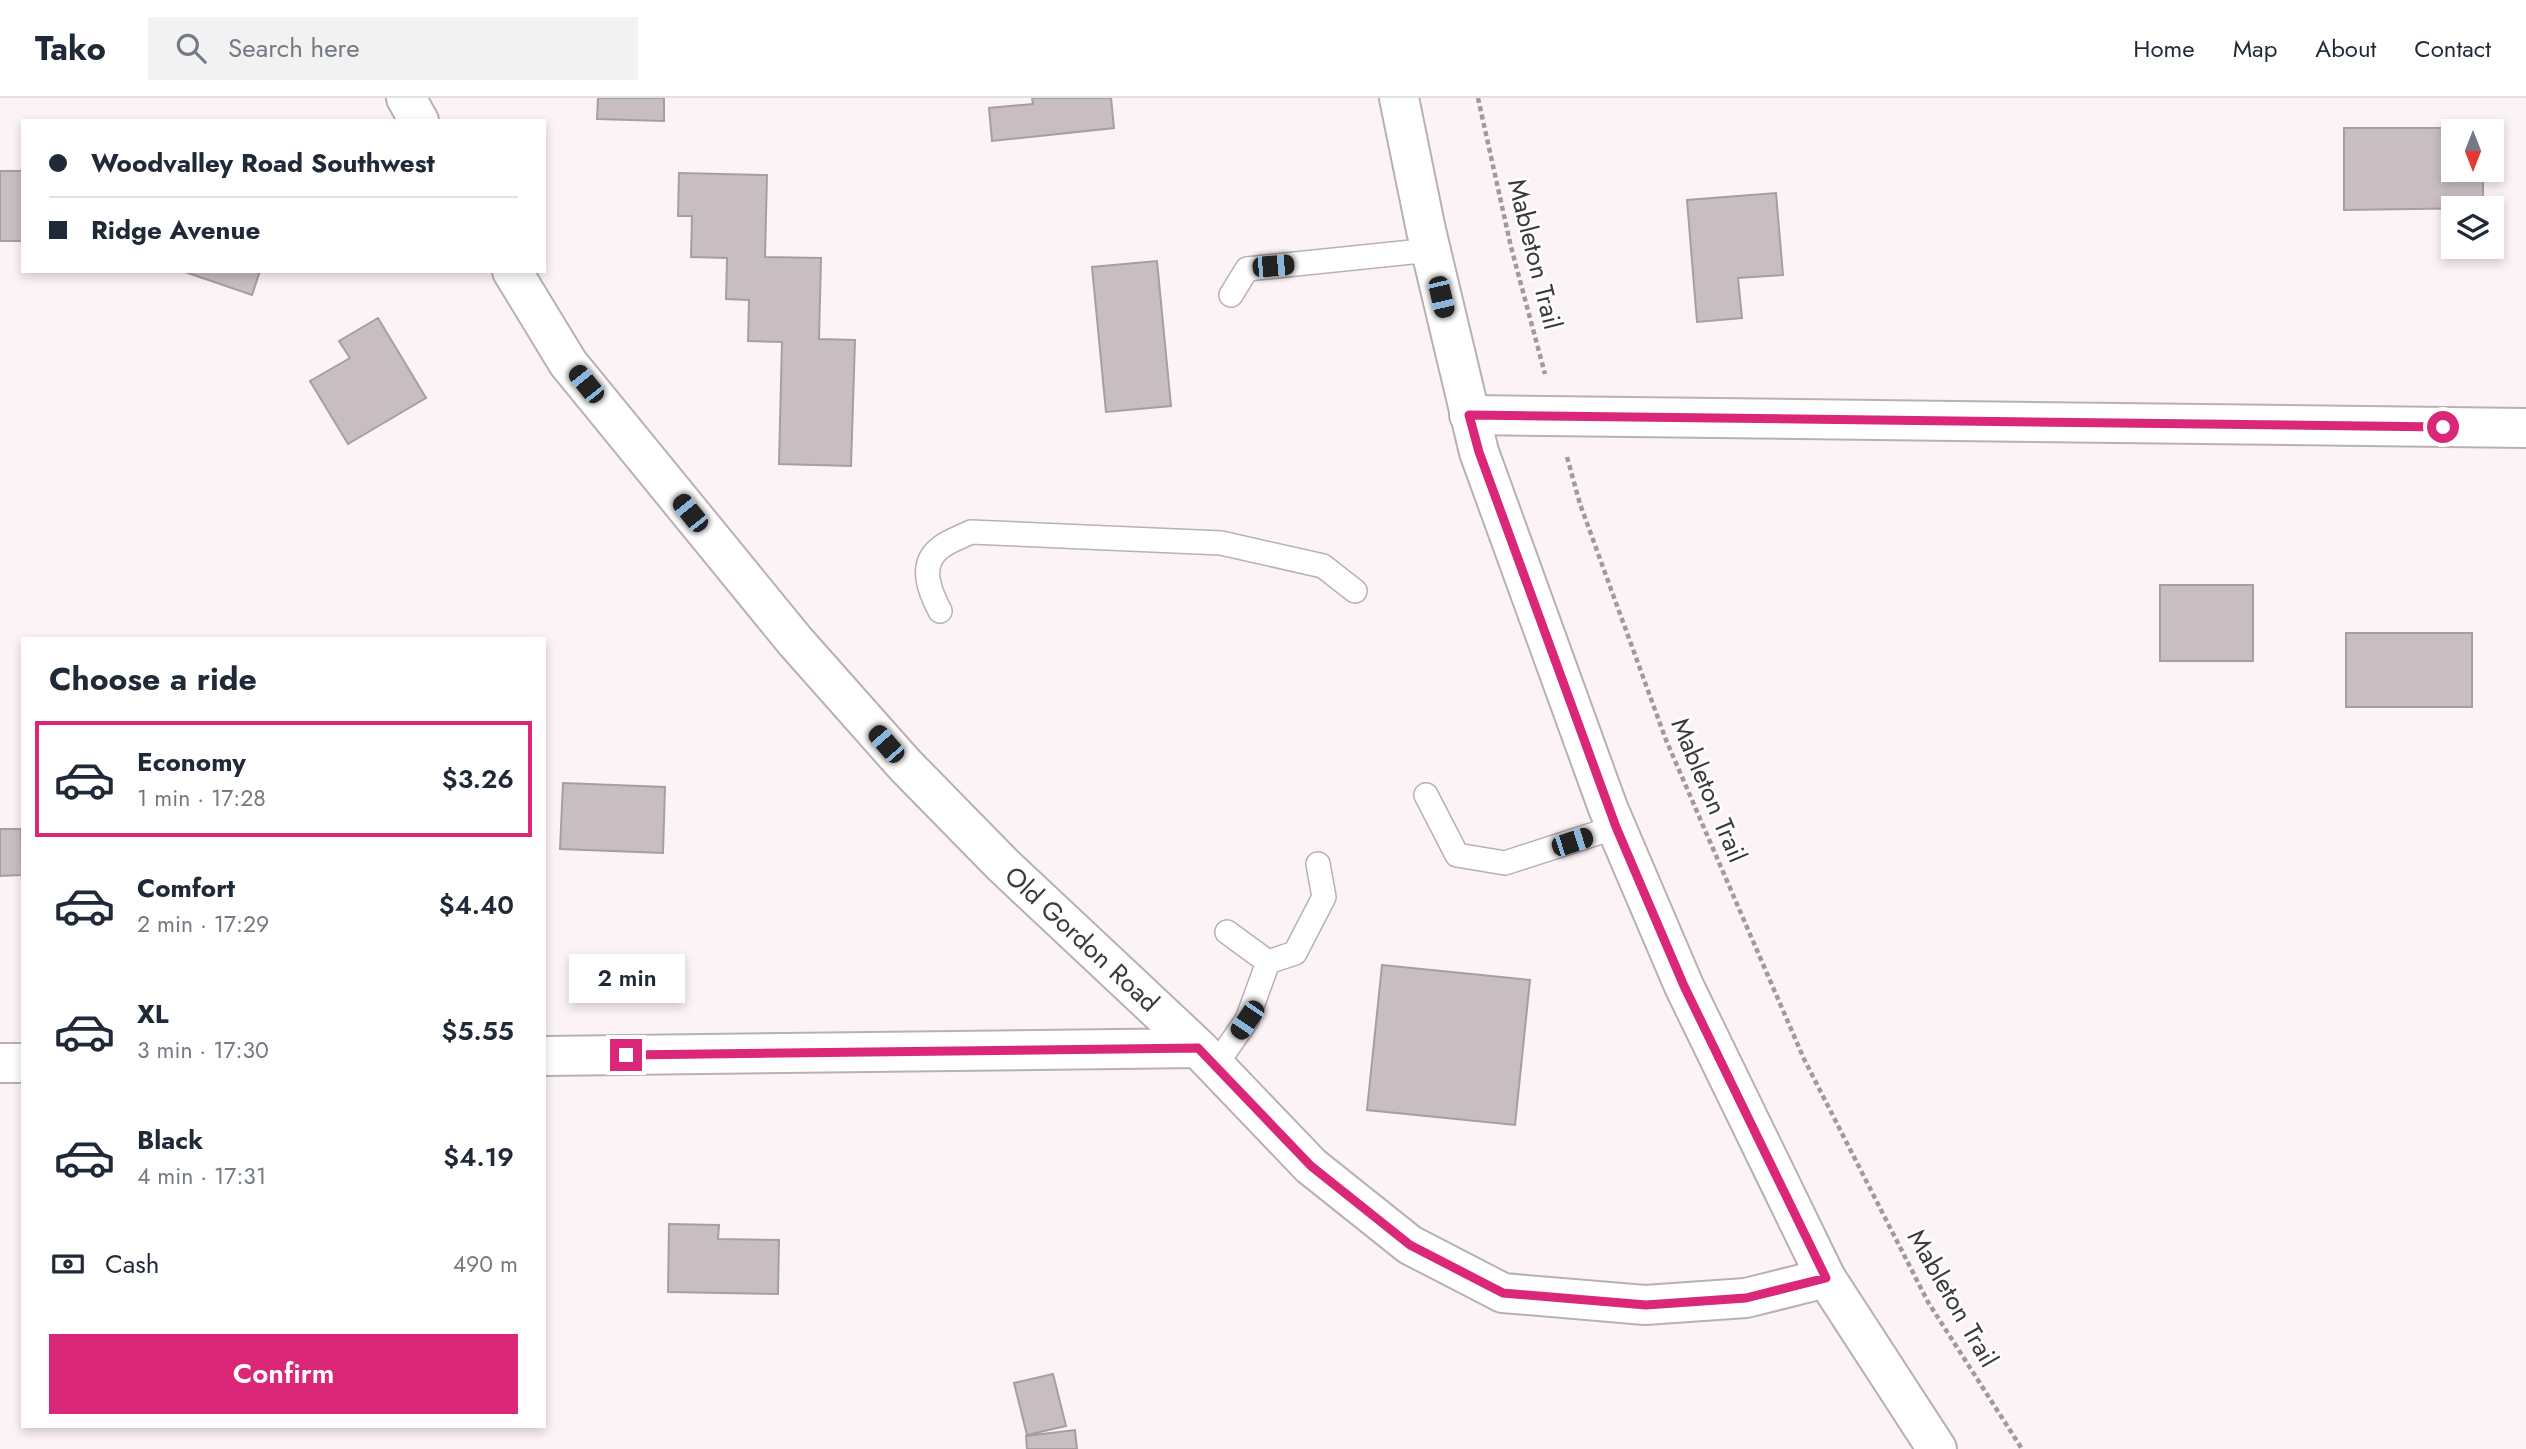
<!DOCTYPE html>
<meta charset="utf-8">
<style>
:root{--surface:#fff;--page:#f2f2f3;--text:#1f2937;--muted:#747a83;--line:#e0e1e3;--accent:#db2777}
body{margin:0;font-family:Jost,sans-serif;background:var(--page);color:var(--text);height:100vh;display:flex;flex-direction:column;font-size:26px;white-space:nowrap}
*{box-sizing:border-box;margin:0}
p{font-size:23px;color:var(--muted)}
.icon{flex:none;width:38px;height:38px;fill:none;stroke:currentColor;stroke-width:2;stroke-linecap:round;stroke-linejoin:round}
.map{position:relative;flex:1;overflow:hidden}
.drawer{position:absolute;left:21px;top:539px;width:525px;height:791px;display:flex;flex-direction:column;background:var(--surface);border-radius:0px;box-shadow:0 4px 10px #0003}
.drawer>*{flex:none}
.guide{position:absolute;left:21px;top:21px;width:525px;height:154px;border-radius:0px;box-shadow:0 4px 10px #0003;display:grid;align-content:center;height:154px;padding:0 28px;background:var(--surface)}
.needle{width:46px;rotate:180deg}
.controls{position:absolute;left:2441px;top:21px;display:grid;gap:14px}
.controls a{display:grid;place-items:center;width:63px;height:63px;border-radius:0px;background:var(--surface);box-shadow:0 4px 10px #0003;font-size:35px}
.end{position:absolute;width:32px;height:32px;margin:-16px;border:9px solid #db2777;background:#fff;box-shadow:0 0 0 4px #fff}
.from{border-radius:50%}
.bubble{position:absolute;height:49px;border-radius:0px;background:var(--surface);box-shadow:0 4px 10px #0003;font-size:23px;font-weight:600;line-height:49px;text-align:center}
.car{position:absolute;width:21px;height:42px;margin:-21px -10px;border-radius:9px;box-shadow:0 0 5px 2px #0007;background:linear-gradient(#222 24%,#8ab4d8 0 40%,#222 0 76%,#8ab4d8 0 86%,#222 0)}
.guide b{display:flex;align-items:center;gap:24px;height:66px;font-size:26px}
.guide b+b{border-top:2px solid var(--line)}
.guide i{width:18px;height:18px;background:var(--text)}
ul{padding:0;list-style:none}
li{display:flex;align-items:center;gap:21px;height:116px;margin:0 14px 10px;padding:0 14px;border:4px solid transparent;border-radius:0px}
li div{flex:1}
li b{display:block;font-size:26px}
li em{font-style:normal;font-weight:600}
li.active{border-color:var(--accent)}
li>.icon{width:63px;height:63px;stroke-width:1.5}
h2{padding:0 28px;font-size:32px;line-height:84px}
.pay{display:flex;align-items:center;gap:18px;height:77px;padding:0 28px;font-size:26px}
.pay p{margin-inline-start:auto}
.action{display:flex;gap:14px;margin-top:auto;padding:14px 28px}
.action a{flex:1;height:80px;border-radius:0px;background:var(--accent);color:#fff;font-size:28px;font-weight:600;line-height:80px;text-align:center}
header{display:flex;align-items:center;gap:42px;box-sizing:border-box;height:98px;padding:0 35px;background:var(--surface);border-bottom:2px solid var(--line)}
header strong{font-size:33px}
nav{display:flex;gap:38px;margin-inline-start:auto;font-size:24px}
.search{width:490px;height:63px;background:var(--page);display:flex;align-items:center;gap:18px;box-sizing:border-box;padding:0 24px;border-radius:0px;color:var(--muted);font-size:26px}
.map>svg:first-child{display:block}
</style>
<header>
<strong>Tako</strong>
<div class="search"><svg class="icon" aria-label="search" viewBox="0 0 24 24"><circle cx="10" cy="10" r="6"/><path d="M15 15l6 6"/></svg>Search here</div>
<nav><a>Home</a><a>Map</a><a>About</a><a>Contact</a></nav>
</header>
<div class="map">
<svg width="2526" height="1351" viewBox="0 0 2526 1351">
<rect width="100%" height="100%" fill="#fcf3f6"/>
<path fill="#c8bec2" stroke="#a79ea1" stroke-width="2" d="M598,0H664V23L597,21Z
M1032,0H1111L1114,30L992,43L989,10L1033,6Z
M2344,30H2483V33H2454V72H2483V110L2344,112Z
M0,73H23V143H0Z
M679,75L767,77L765,159L821,160L819,241L855,242L851,368L779,366L782,244L748,243L749,202L726,201L727,160L691,159L692,118H678Z
M1776,95L1783,177L1738,180L1742,220L1697,224L1687,102Z
M1157,163L1171,308L1106,314L1092,169Z
M182,173H260L252,197Z
M378,220L426,300L348,346L310,283L350,260L339,243Z
M2160,487H2253V563H2160Z
M2346,535H2472V609H2346Z
M563,685L665,689L663,755L560,751Z
M0,731H21L22,777L0,778Z
M1382,867L1530,882L1515,1027L1367,1012Z
M669,1126L719,1127L718,1141L779,1142L778,1196L668,1194Z
M1053,1276L1066,1328L1027,1337L1014,1285Z
M1075,1332L1077,1351H1027L1026,1338Z"/>
<g fill="none" stroke-linecap="round" stroke-linejoin="round">
<defs>
<path id="service" d="M1231,197L1247,171L1431,152
M940,513C930,494 918,467 940,450C948,443 961,439 971,434L1221,445L1323,468L1355,493
M1426,697L1457,757L1505,765L1616,729
M1227,834L1268,864L1295,855L1324,799L1318,766
M1215,968L1247,922L1268,864"/>
<path id="minor" d="M406,0L419,23
M512,173L568,265L795,543L905,667L1003,767L1198,950L1311,1068L1410,1147L1503,1195L1645,1207L1746,1200L1826,1180
M1469,317L2526,330
M544,958L1198,950
M0,965H23"/>
<path id="secondary" d="M1399,0L1426,132L1479,354L1608,710L1684,888L1826,1180L1937,1351"/>
</defs>
<use href="#service" stroke="#b9b0b3" stroke-width="26"/>
<use href="#minor" stroke="#b9b0b3" stroke-width="42"/>
<use href="#secondary" stroke="#b9b0b3" stroke-width="42"/>
<path stroke="#a09a9c" stroke-width="4.5" stroke-dasharray="5 3.5" stroke-linecap="butt" d="M1478,0L1511,149L1545,276
M1567,359L1580,406L1666,642L1804,961L1928,1204L2022,1351"/>
<use href="#service" stroke="#fff" stroke-width="23"/>
<use href="#minor" stroke="#fff" stroke-width="38"/>
<use href="#secondary" stroke="#fff" stroke-width="38"/>
</g>
<g fill="none" stroke-linecap="round" stroke-linejoin="round">
<path stroke="#db2777" stroke-width="9" d="M626,957L1198,950L1311,1068L1410,1147L1503,1195L1646,1207L1746,1200L1826,1180L1684,888L1616,729L1479,354L1469,317L2443,329"/>
</g>
<g text-anchor="middle" stroke-width="5" stroke-linejoin="round" paint-order="stroke">
<g font-size="26" fill="#3c393a" stroke="#fff">
<text transform="translate(1535 156) rotate(76)" y="9">Mableton Trail</text>
<text transform="translate(1709 692) rotate(67)" y="9">Mableton Trail</text>
<text transform="translate(1082 841) rotate(43)" y="9">Old Gordon Road</text>
<text transform="translate(1953 1200) rotate(60)" y="9">Mableton Trail</text>
</g>
</g>
</svg>
<div class="controls">
<a><svg class="needle" viewBox="-14 -14 28 28"><path d="M0-13l5 13h-10z" fill="#e53935"/><path d="M0 13l5-13h-10z" fill="#747a83"/></svg></a>
<a><svg class="icon" aria-label="layers" viewBox="0 0 24 24"><path d="M12 4l9 5-9 5-9-5zM3 14l9 5 9-5"/></svg></a>
</div>
<i class="end from" style="left:2443px;top:329px"></i>
<i class="end" style="left:626px;top:957px"></i>
<div class="bubble" style="left:569px;top:856px;width:116px">2 min</div>
<i class="car" style="left:1273px;top:168px;rotate:85deg"></i>
<i class="car" style="left:1441px;top:199px;rotate:167deg"></i>
<i class="car" style="left:586px;top:286px;rotate:321deg"></i>
<i class="car" style="left:690px;top:415px;rotate:321deg"></i>
<i class="car" style="left:886px;top:646px;rotate:319deg"></i>
<i class="car" style="left:1572px;top:744px;rotate:72deg"></i>
<i class="car" style="left:1247px;top:922px;rotate:214deg"></i>
<div class="guide">
<b><i class="from"></i>Woodvalley Road Southwest</b>
<b><i></i>Ridge Avenue</b>
</div>
<section class="drawer">
<h2>Choose a ride</h2>
<ul>
<li class="active"><svg class="icon" aria-label="car" viewBox="0 0 24 24"><path d="M5 17H2v-5l4-1 3-4h7l3 4 3 1v5h-3M9 17h6M6 11h13"/><circle cx="7" cy="17" r="2"/><circle cx="17" cy="17" r="2"/></svg><div><b>Economy</b><p>1 min · 17:28</p></div><em>$3.26</em></li>
<li><svg class="icon" aria-label="car" viewBox="0 0 24 24"><path d="M5 17H2v-5l4-1 3-4h7l3 4 3 1v5h-3M9 17h6M6 11h13"/><circle cx="7" cy="17" r="2"/><circle cx="17" cy="17" r="2"/></svg><div><b>Comfort</b><p>2 min · 17:29</p></div><em>$4.40</em></li>
<li><svg class="icon" aria-label="car" viewBox="0 0 24 24"><path d="M5 17H2v-5l4-1 3-4h7l3 4 3 1v5h-3M9 17h6M6 11h13"/><circle cx="7" cy="17" r="2"/><circle cx="17" cy="17" r="2"/></svg><div><b>XL</b><p>3 min · 17:30</p></div><em>$5.55</em></li>
<li><svg class="icon" aria-label="car" viewBox="0 0 24 24"><path d="M5 17H2v-5l4-1 3-4h7l3 4 3 1v5h-3M9 17h6M6 11h13"/><circle cx="7" cy="17" r="2"/><circle cx="17" cy="17" r="2"/></svg><div><b>Black</b><p>4 min · 17:31</p></div><em>$4.19</em></li>
</ul>
<div class="pay"><svg class="icon" aria-label="cash" viewBox="0 0 24 24"><path d="M3 7h18v10H3z"/><circle cx="12" cy="12" r="2"/></svg>Cash<p>490 m</p></div>
<div class="action"><a>Confirm</a></div>
</section>
</div>
